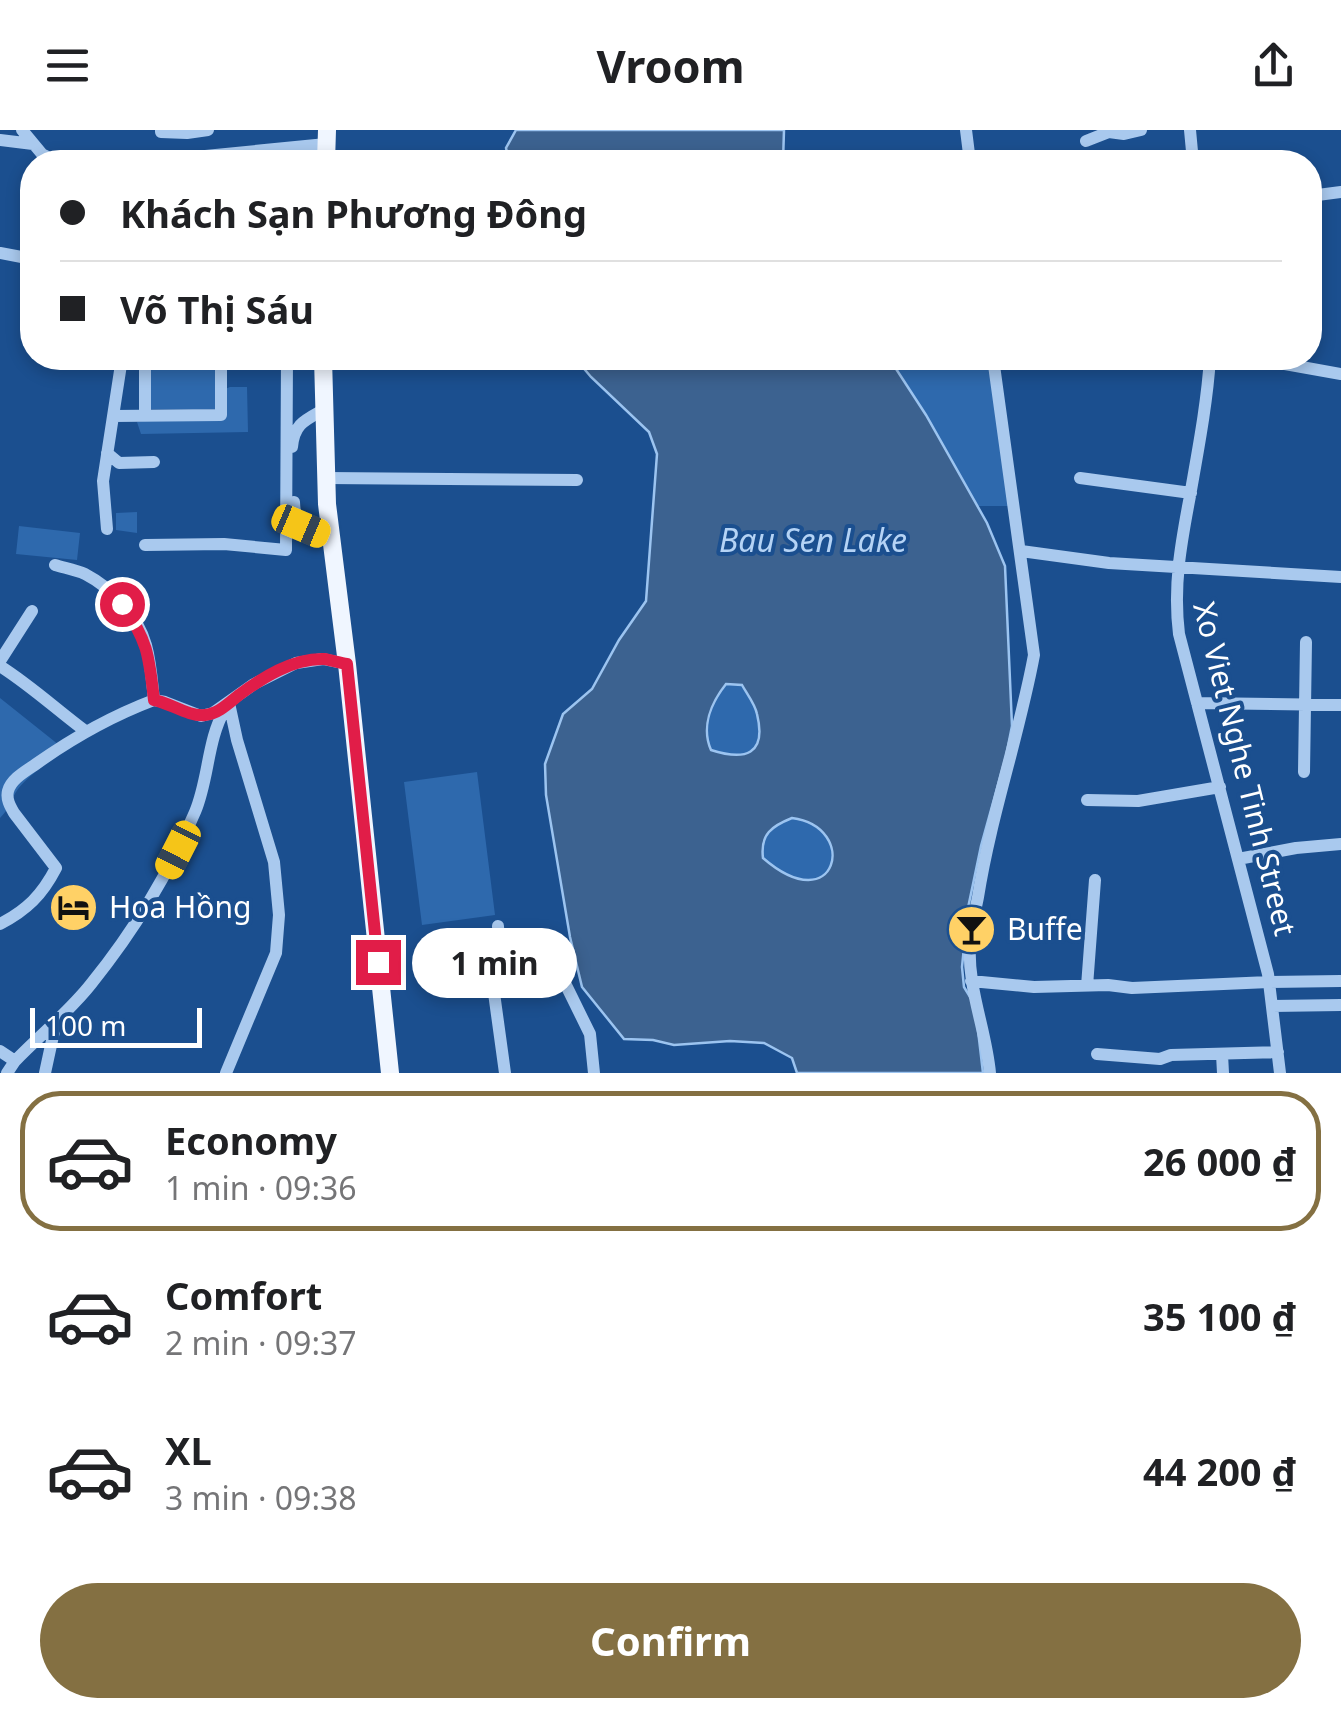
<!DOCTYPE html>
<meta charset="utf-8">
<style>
:root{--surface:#fff;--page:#f6f6f6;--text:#202124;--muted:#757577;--line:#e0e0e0;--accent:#847042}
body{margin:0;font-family:"Noto Sans",sans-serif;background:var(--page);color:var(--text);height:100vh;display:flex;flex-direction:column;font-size:38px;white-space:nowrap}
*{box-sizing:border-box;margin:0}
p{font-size:32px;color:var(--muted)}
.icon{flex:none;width:55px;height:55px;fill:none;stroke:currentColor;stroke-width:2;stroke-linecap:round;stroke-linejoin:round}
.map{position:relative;height:943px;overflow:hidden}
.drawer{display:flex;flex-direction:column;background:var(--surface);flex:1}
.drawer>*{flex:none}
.banner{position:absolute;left:20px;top:20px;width:1302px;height:220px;border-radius:40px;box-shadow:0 5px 15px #0003;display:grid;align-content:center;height:220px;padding:0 40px;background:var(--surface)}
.scale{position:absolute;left:30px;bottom:25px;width:172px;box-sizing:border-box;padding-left:10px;border:5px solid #fff;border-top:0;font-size:28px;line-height:35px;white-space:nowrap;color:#fff;-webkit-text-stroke:8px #1b4f8f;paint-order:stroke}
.end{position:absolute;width:45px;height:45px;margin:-22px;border:12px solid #e11d48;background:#fff;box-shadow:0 0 0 5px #fff}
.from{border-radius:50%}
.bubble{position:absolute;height:70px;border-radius:35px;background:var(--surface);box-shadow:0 5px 15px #0003;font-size:32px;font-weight:700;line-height:70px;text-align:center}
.car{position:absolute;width:30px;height:60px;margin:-30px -15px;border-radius:12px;box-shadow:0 0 8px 2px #0007;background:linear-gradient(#f5c518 24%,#345 0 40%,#f5c518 0 76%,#345 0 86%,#f5c518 0)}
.banner b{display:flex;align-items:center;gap:35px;height:95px;font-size:38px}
.banner b+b{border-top:2px solid var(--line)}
.banner i{width:25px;height:25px;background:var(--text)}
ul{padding:18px 0 0;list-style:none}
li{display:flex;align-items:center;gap:30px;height:140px;margin:0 20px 15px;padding:0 20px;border:5px solid transparent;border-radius:40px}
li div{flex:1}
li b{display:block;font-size:38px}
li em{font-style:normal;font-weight:700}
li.on{border-color:var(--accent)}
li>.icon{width:90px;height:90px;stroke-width:1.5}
.primary-button{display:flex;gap:20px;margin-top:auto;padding:20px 40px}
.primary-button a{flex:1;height:115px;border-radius:60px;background:var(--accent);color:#fff;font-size:40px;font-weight:700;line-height:115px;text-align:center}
header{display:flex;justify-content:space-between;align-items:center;height:130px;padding:0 40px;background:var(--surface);font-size:45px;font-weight:700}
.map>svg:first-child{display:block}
</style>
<header><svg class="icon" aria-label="menu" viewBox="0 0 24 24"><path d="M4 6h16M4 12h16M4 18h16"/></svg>Vroom<svg class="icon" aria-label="share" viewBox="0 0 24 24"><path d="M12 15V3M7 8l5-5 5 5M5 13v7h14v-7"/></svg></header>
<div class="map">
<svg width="1341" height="943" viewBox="0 0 1341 943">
<rect width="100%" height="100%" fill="#1b4f8f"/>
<path fill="#2e69ad" d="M148,228H217L218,279H151Z
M889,228H989L1010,376H978L926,285Z
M230,257H247L248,302L141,304L137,292L155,289H223L225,259Z
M137,382V403L116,400V383Z
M19,396L80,403L77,430L16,424Z
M726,554H742C747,563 755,574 757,584C759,589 758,595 758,600C759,633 734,628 711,621C701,597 710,573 726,554Z
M0,568L64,619C49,632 30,644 18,659C10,670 11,677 0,688Z
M477,642L495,785L422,795L404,652Z
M792,688C860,697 837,792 763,728C760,704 772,696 792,688Z"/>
<path fill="#3c6290" stroke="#9cc4f0" stroke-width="2.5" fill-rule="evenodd" d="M516,0H784L783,32H509L506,18Z
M575,228H889L926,285L987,393L1005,436L1012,596L1006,626L981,716L968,778L962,837L964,857L975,875L983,943H797L792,928L764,913L730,911L674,915L653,910L624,909L582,857L570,807L546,665L545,634L563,584L592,559L619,510L646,471L657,324L649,302L591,247ZM726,554L742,555C747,564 755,574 757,584C767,625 745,631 711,620C701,597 711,573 726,554ZM792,688C860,697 837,792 763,728C760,704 772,696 792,688Z"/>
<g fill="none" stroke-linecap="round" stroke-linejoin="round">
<path stroke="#a9c9ee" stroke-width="12" d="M22,0L42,24L57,32
M161,0V2L187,3L208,0
M966,0L970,32
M1190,0L1193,32
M0,10L33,14
M1086,11L1109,2L1124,4L1141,0
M144,32L326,14
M1310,66L1341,62
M0,123L32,129
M145,228V285
M1129,228H1133
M1210,228C1207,274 1198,320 1190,366C1181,413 1173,456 1179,504L1268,844L1280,943
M1210,230L1285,234L1341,244
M113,286L221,285V228
M292,317C294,294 305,290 323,280
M107,323L119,333L154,332
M326,348L577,350
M1080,348L1191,363
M294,372C295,400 307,399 330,409
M107,399L103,351L122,228
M145,415L224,414L286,420L287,228
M1021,421L1109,433L1341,447
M55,435C65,438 76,440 85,444C112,458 138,486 146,515C151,533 152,552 154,570
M0,531L32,481
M0,536C30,555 56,579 84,600
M1197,573L1341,575
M1304,642L1306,512
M1087,670L1138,671L1220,657
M1238,729L1296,718L1341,714
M0,794C27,780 42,765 56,738L14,683C10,676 6,669 8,661C11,649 26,641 36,634C74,607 109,587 154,570L165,572L201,586L213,583L254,554L296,533L323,529L347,534
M498,796L500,832L494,863L505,943
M559,841L590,904L594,943
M971,851L1034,857L1108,855L1132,858L1269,852L1341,851
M1087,856L1095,750
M1272,876L1341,875
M0,921L15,931
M1097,924L1160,929L1171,925L1278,922
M1222,924L1223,943
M7,943L15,931C40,905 69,882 91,854C133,802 169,743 195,682C209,649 207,610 225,579
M45,943L56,892
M226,943L276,823L279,785L274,732L237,610L229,573
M990,943C986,899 967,858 970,813C971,798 975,782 978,767C991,685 1019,606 1034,525L993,228"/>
<path stroke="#f0f6ff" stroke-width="18" d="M326,32L327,0
M323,228L327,374L347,534L390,943"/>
</g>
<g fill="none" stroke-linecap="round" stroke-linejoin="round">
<path stroke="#e11d48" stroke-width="12" d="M122,474C148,511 149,526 154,570C170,573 189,587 205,585C218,584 229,573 239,565C262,548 293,528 324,529C331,530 340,533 347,534L378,832"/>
</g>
<defs>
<symbol id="hotel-disc" viewBox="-11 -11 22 22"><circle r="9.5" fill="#ffd166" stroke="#1b4f8f"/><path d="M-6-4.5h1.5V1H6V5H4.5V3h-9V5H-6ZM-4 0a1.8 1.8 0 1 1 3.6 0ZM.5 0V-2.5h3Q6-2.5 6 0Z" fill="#111"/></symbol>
<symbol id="bar-disc" viewBox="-11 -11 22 22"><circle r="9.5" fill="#ffd166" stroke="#1b4f8f"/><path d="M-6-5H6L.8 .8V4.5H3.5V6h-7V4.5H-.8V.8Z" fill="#111"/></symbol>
</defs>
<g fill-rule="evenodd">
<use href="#hotel-disc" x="46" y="750" width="55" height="55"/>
<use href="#bar-disc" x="944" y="772" width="55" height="55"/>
</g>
<g text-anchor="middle" stroke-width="8" stroke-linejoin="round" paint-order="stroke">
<g font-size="30" fill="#fff" stroke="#1b4f8f">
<text transform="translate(1244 639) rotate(76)" y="10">Xo Viet Nghe Tinh Street</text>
</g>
<g font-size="30" fill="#fff" stroke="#1b4f8f" text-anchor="start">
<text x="109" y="788">Hoa Hồng</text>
<text x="1007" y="810">Buffe</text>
</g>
<g font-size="32" font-style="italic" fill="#b5d3f5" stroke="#1b4f8f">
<text x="813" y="422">Bau Sen Lake</text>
</g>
</g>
</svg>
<div class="scale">100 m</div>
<i class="end from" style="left:122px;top:474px"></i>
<i class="end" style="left:378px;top:832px"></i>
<div class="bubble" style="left:412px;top:798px;width:165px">1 min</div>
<i class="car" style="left:301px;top:396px;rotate:113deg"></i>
<i class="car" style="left:178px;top:720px;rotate:207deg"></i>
<div class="banner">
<b><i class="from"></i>Khách Sạn Phương Đông</b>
<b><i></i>Võ Thị Sáu</b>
</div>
</div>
<section class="drawer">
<ul>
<li class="on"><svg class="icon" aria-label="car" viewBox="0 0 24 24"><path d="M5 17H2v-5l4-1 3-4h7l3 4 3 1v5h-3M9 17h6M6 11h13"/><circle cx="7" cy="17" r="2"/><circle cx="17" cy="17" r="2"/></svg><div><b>Economy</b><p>1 min · 09:36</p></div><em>26 000 ₫</em></li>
<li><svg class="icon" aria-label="car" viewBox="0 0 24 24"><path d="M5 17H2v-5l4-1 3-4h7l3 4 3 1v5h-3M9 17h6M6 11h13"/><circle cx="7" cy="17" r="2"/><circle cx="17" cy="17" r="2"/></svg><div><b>Comfort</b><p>2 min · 09:37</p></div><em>35 100 ₫</em></li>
<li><svg class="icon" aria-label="car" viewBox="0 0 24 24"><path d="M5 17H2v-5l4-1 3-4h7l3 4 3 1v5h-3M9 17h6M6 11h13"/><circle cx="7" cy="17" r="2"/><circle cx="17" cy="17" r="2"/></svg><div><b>XL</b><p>3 min · 09:38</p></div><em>44 200 ₫</em></li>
</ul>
<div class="primary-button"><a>Confirm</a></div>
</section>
